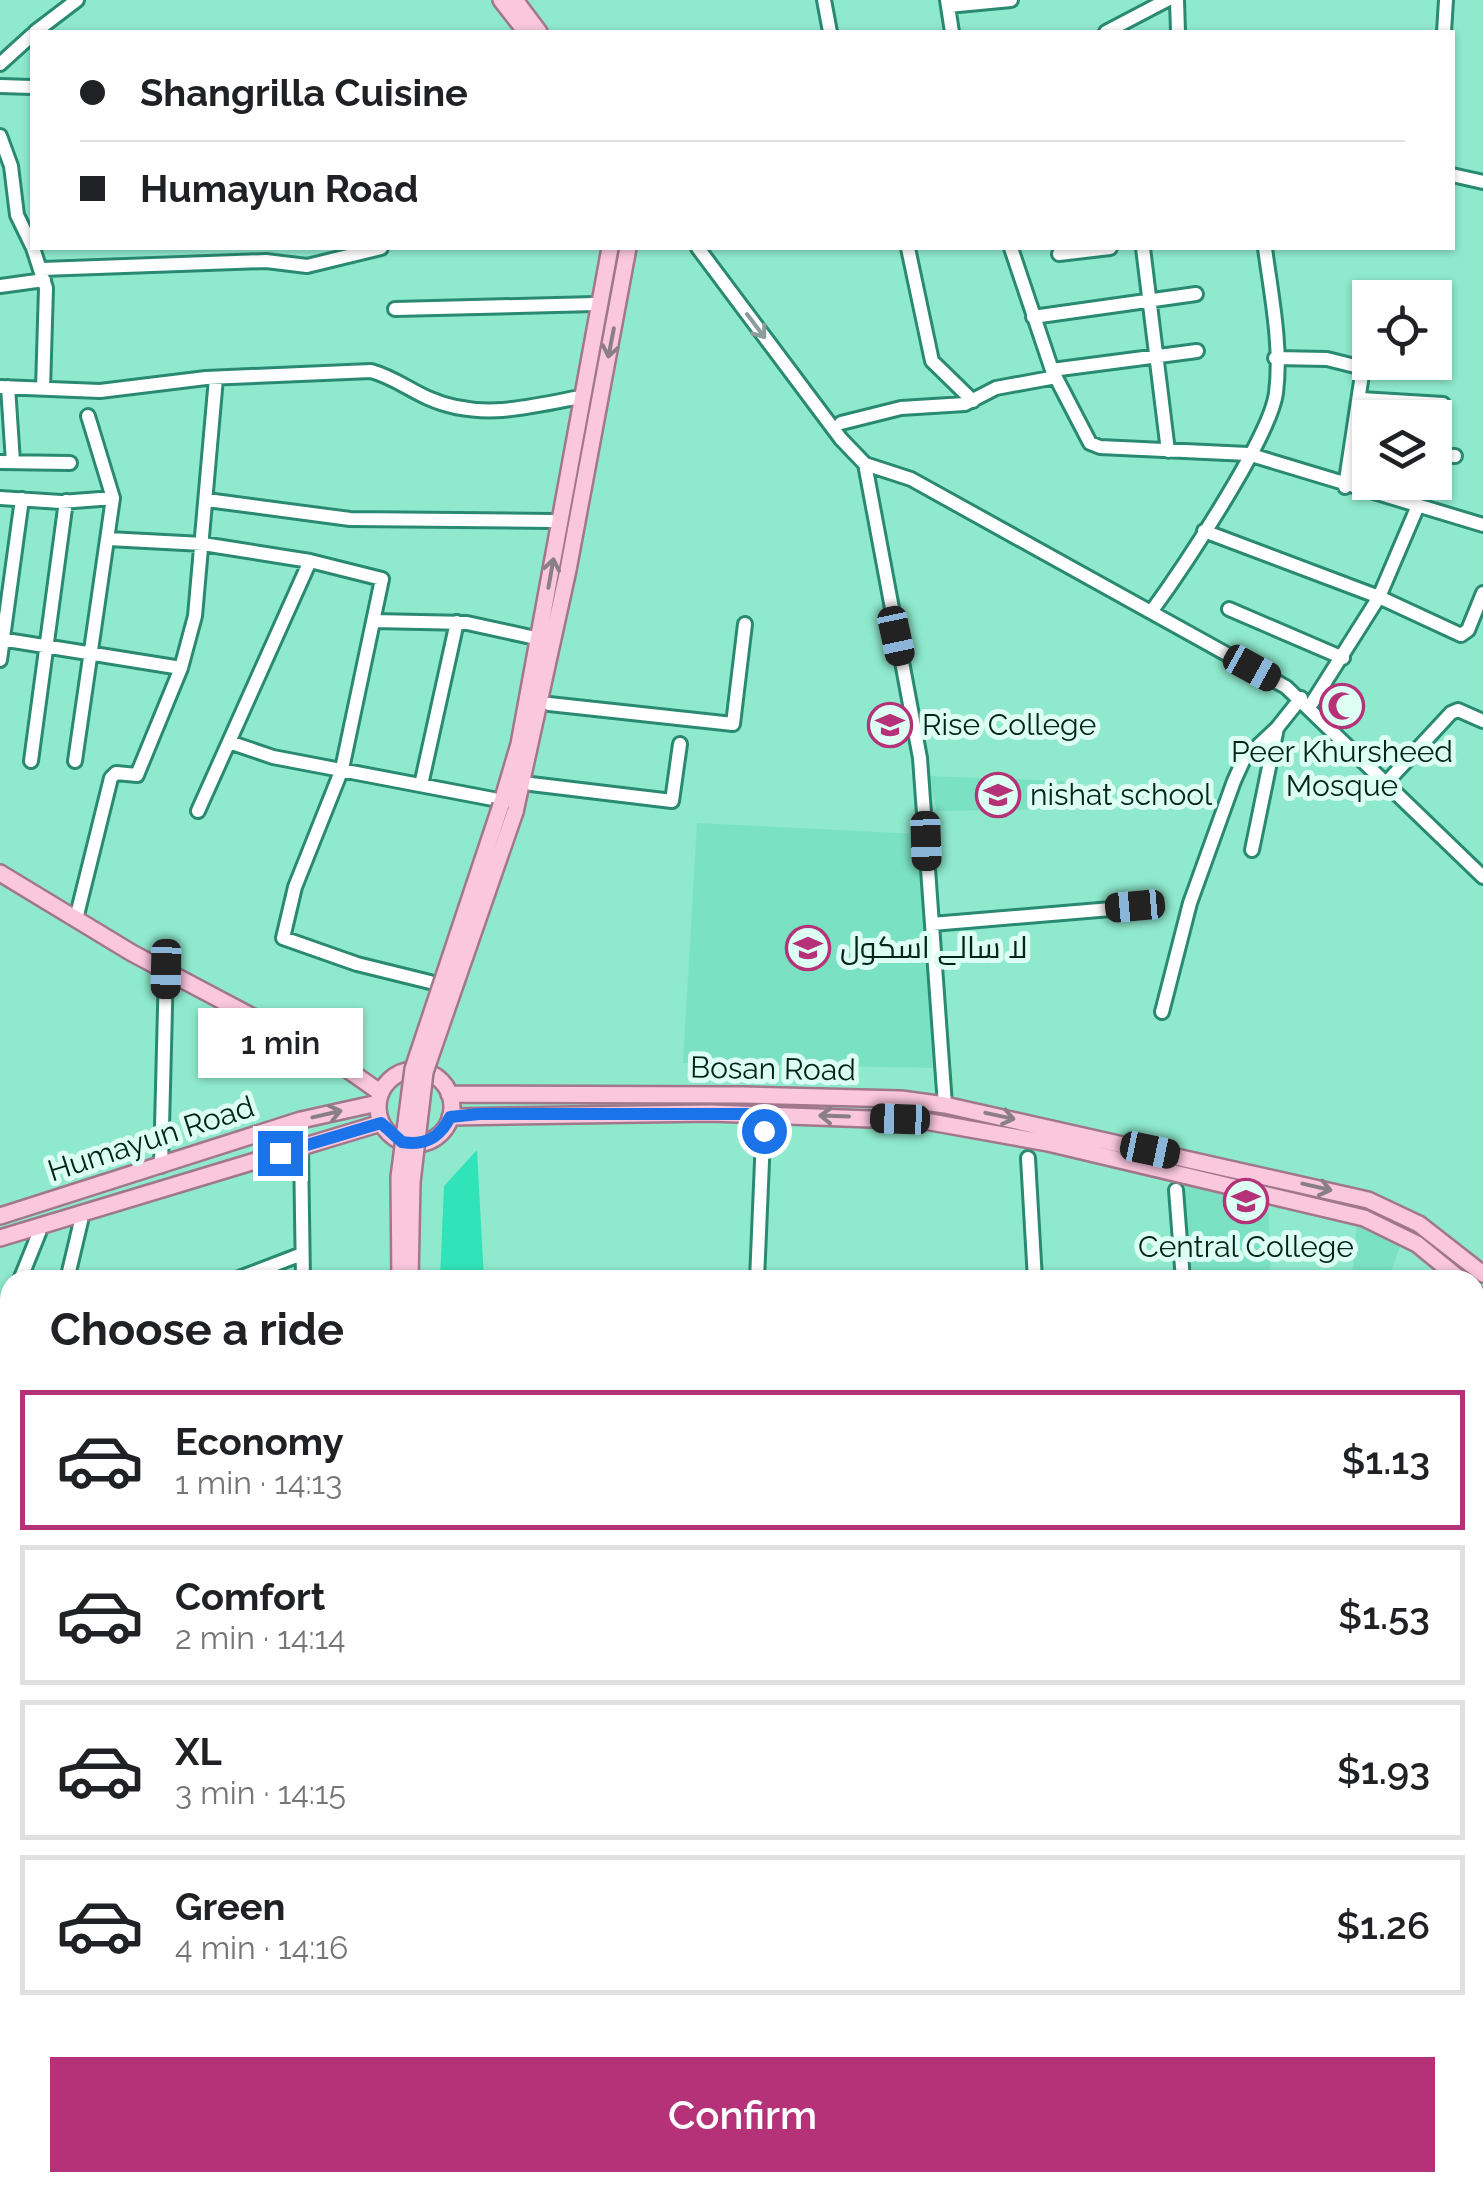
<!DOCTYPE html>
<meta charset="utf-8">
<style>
:root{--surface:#fff;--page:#f2f2f2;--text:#202124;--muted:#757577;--line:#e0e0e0;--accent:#b53279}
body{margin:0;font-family:Raleway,Cairo,sans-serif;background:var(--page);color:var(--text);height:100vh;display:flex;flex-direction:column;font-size:38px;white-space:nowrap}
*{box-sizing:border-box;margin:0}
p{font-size:32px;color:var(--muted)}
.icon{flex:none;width:55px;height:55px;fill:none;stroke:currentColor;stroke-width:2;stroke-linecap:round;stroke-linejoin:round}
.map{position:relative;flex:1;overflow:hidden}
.sheet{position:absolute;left:0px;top:1270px;width:1485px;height:922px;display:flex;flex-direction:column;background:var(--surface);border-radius:30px 30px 0 0;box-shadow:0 2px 8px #0004}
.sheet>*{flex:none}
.hud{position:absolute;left:30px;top:30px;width:1425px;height:220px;border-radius:0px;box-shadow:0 2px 8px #0004;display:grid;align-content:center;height:220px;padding:0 50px;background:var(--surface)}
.tools{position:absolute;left:1352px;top:280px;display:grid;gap:20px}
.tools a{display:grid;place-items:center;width:100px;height:100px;border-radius:0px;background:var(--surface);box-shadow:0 2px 8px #0004;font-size:50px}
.end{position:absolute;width:45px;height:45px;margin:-22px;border:12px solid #1a73e8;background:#fff;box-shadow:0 0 0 5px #fff}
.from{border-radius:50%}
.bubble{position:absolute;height:70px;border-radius:0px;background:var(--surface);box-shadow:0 2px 8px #0004;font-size:32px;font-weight:600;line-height:70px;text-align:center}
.car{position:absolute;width:30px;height:60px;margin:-30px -15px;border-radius:12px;box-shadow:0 0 8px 2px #0007;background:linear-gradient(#222 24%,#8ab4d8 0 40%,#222 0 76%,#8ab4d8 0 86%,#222 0)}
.hud b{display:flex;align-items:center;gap:35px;height:95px;font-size:38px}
.hud b+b{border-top:2px solid var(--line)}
.hud i{width:25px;height:25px;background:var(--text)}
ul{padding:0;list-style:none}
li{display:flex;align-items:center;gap:30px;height:140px;margin:0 20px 15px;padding:0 30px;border:5px solid var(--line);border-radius:0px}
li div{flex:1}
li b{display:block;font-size:38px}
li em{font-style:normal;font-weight:600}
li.on{border-color:var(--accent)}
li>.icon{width:90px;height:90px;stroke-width:1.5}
h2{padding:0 50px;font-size:45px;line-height:120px}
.action{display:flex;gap:20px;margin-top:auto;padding:20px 50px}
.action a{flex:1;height:115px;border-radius:0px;background:var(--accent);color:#fff;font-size:40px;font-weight:600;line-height:115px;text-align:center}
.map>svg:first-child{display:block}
</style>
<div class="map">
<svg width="1483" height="2191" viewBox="0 0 1483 2191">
<rect width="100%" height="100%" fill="#8feacd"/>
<path fill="#7ae1c2" d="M928,776L1064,781L1063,809L937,811Z
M697,823L919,834L935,1068L683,1063Z
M1179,1177L1268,1193L1271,1280H1185Z
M1357,1221L1403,1238L1388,1280H1352Z"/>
<path fill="#31e3b8" d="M477,1150L484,1280H440L444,1186Z"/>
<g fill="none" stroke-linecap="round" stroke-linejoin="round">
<defs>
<path id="minor" d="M824,0L830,32
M947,0L952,32
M1177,0L1178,32
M948,6L1011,0
M35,32L77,0
M1106,32L1167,0
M1444,32L1446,0
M0,64L32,35
M0,86L32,87
M0,136L11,166L17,215L32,246
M1452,175L1483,182
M33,248L46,288L43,389
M698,248L841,439L865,464L911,479L1286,687L1483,877
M908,248L932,361L973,401
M1011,248L1052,370L1090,443L1100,447L1248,454L1483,525
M1143,248L1168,451
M1059,254L1110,248
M42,269L266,261L307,266L381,248
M0,286L44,280
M395,309L595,304
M1033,317L1196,294
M1275,358L1327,359L1363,368L1345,487
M1052,370L1197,351
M0,387L100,391L206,378L371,371C393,377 408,389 428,398C477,420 525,408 575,398
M8,387L13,462
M1361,399L1443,404
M841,423L901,408L965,404L996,388L1056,377
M1351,451L1370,452
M1435,455L1455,456
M0,462L70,463
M865,464L920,758L945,1105
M0,498L61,502L113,498
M207,500L350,519L552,521
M1204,531L1379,597L1461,635L1468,630L1483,593
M108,539L203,544L310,561L382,579L342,769L295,887L283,938L357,964L430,982
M1229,609L1343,658
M1151,612C1181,571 1270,438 1276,393C1282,346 1271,294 1265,248
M374,621L467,623L531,637
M0,639L181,668
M0,660L22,499
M549,704L733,724L745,624
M1310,706L1379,597L1417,508
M229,742L273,757L493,799
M31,761L66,501
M75,761L113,498L88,416
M1386,783L1451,713L1458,710L1483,721
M531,784L672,801L680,744
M421,785L457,622
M198,811L310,561
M1252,850L1277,728L1301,698
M76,919L111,778L116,773L137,775L181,668L195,616L216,378
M932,924L1135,907
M1162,1012L1190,903L1234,781L1244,759L1277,728
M301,1148L303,1280
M1028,1158L1035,1280
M161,1166L166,969
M1176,1190L1183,1280
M20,1280L39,1233
M67,1280L81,1221
M234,1280L302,1254
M757,1280L764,1114
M0,1330L10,1305
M0,1441L10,1420
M1475,1455L1483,1454
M0,1544L10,1542
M0,1555L10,1616
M1475,1678H1483
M0,1820L10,1818
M1475,1871L1483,1869
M0,1902L10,1950
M0,2016L10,2019
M1475,2025L1483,2028
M0,2060L10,2062
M1475,2098L1483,2079
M0,2118L10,2120
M1475,2178L1483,2180
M51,2182L52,2191
M106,2182L107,2191
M466,2182L467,2191
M591,2182L592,2191
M904,2182L905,2191
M1184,2191L1188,2182
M1246,2191L1250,2182
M1432,2191L1437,2182"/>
<path id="major" d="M501,0L526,32
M515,0L539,32
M501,805L519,744L610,248
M515,812L568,570L628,248
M0,873L132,953L334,1060L381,1093
M378 1107a37 37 0 1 1 74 0a37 37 0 1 1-74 0Z
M449,1094L743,1095L901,1099L945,1105L1368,1200L1419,1224L1483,1274
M450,1117L711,1113L925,1121L1048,1143L1364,1218L1417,1244L1461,1280
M0,1216L301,1120L378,1103
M0,1238L381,1123
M1475,1293L1483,1300
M642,2182L652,2191
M671,2182L673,2191
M683,2182L685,2191
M383,2191L442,2182"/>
</defs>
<use href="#minor" stroke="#298a71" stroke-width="18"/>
<use href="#major" stroke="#a1778b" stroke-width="20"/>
<use href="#minor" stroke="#fff" stroke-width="12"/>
<use href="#major" stroke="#fac7dd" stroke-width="15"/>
<defs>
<path id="major-bridge" d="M400,1280L399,1177L413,1069L501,805
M410,1280L412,1182L425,1072L515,812"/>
</defs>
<use href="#major-bridge" stroke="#a1778b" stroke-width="20" stroke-linecap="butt"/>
<use href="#major-bridge" stroke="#fac7dd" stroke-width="15"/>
</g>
<defs><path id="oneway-shaft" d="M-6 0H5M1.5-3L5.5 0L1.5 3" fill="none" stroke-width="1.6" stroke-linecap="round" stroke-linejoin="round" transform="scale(2.5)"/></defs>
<use stroke="#8c9d99" href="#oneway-shaft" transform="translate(756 326) rotate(53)"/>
<g stroke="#8a7f86">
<use href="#oneway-shaft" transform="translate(611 343) rotate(101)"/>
<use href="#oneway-shaft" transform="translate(551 573) rotate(-80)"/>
<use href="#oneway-shaft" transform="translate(327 1114) rotate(-13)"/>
<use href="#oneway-shaft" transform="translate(834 1116) rotate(-178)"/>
<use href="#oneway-shaft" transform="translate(1000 1116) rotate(12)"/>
<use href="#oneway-shaft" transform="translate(1317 1187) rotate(13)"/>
</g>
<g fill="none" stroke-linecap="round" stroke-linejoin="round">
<path stroke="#1a73e8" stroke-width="12" d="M280,1153L381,1123L402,1142C425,1146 440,1138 450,1117L479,1114H764V1131"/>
</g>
<defs>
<symbol id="mosque-ring" viewBox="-11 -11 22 22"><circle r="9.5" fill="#ddfff3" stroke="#b53279" stroke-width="1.5"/><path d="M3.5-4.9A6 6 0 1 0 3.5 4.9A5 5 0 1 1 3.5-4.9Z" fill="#b53279"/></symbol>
<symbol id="school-ring" viewBox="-11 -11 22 22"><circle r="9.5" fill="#ddfff3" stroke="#b53279" stroke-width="1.5"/><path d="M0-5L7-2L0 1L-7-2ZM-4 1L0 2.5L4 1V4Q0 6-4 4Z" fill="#b53279"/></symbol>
</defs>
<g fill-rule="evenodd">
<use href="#mosque-ring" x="1317" y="681" width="50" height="50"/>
<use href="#school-ring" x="865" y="700" width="50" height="50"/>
<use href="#school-ring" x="973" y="770" width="50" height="50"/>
<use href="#school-ring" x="783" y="923" width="50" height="50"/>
<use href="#school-ring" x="1221" y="1176" width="50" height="50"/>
</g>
<g text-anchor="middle" stroke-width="10" stroke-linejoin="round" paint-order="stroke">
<g font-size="30" fill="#00261c" stroke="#ddfff3" text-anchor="start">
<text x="922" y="735">Rise College</text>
<text x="1342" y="762" text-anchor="middle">Peer Khursheed<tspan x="1342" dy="34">Mosque</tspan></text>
<text x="1030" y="805">nishat school</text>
<text x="840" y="958">لا سالے اسکول</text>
<text x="1246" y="1257" text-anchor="middle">Central College</text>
</g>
<g font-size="30" fill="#00261c" stroke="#ddfff3">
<text transform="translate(773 1069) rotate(1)" y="10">Bosan Road</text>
<text transform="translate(151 1139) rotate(-18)" y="10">Humayun Road</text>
</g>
</g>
</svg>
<div class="tools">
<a><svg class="icon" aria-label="locate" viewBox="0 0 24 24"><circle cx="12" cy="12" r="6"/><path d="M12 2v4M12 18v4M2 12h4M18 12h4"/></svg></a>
<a><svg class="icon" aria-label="layers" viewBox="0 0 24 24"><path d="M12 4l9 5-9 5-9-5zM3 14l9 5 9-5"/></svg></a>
</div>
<i class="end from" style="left:764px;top:1131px"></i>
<i class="end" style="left:280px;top:1153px"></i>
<div class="bubble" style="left:198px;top:1008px;width:165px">1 min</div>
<i class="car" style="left:896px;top:636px;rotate:168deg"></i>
<i class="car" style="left:1252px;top:668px;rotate:119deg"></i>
<i class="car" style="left:926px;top:841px;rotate:178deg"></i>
<i class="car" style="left:1135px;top:906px;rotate:265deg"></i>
<i class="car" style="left:166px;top:969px;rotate:181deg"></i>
<i class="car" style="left:900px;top:1119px;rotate:272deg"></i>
<i class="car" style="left:1150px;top:1150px;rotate:102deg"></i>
<div class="hud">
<b><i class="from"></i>Shangrilla Cuisine</b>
<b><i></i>Humayun Road</b>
</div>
<section class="sheet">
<h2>Choose a ride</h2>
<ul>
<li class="on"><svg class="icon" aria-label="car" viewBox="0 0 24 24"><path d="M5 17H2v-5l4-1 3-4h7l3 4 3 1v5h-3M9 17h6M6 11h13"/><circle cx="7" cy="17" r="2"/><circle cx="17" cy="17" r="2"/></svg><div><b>Economy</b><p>1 min · 14:13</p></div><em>$1.13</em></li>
<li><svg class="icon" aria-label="car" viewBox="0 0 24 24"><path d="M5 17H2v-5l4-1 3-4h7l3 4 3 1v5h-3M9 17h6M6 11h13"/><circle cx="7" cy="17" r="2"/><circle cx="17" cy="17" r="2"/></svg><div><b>Comfort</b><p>2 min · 14:14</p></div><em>$1.53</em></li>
<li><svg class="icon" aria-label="car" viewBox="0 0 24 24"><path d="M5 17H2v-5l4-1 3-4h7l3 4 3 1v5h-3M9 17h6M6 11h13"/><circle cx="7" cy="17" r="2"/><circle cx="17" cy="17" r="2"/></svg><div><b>XL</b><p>3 min · 14:15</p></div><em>$1.93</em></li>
<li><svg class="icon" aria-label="car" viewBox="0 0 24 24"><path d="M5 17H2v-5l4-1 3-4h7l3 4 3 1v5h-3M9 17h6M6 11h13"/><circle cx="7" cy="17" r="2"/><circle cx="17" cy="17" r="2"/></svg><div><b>Green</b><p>4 min · 14:16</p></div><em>$1.26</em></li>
</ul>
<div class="action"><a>Confirm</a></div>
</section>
</div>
